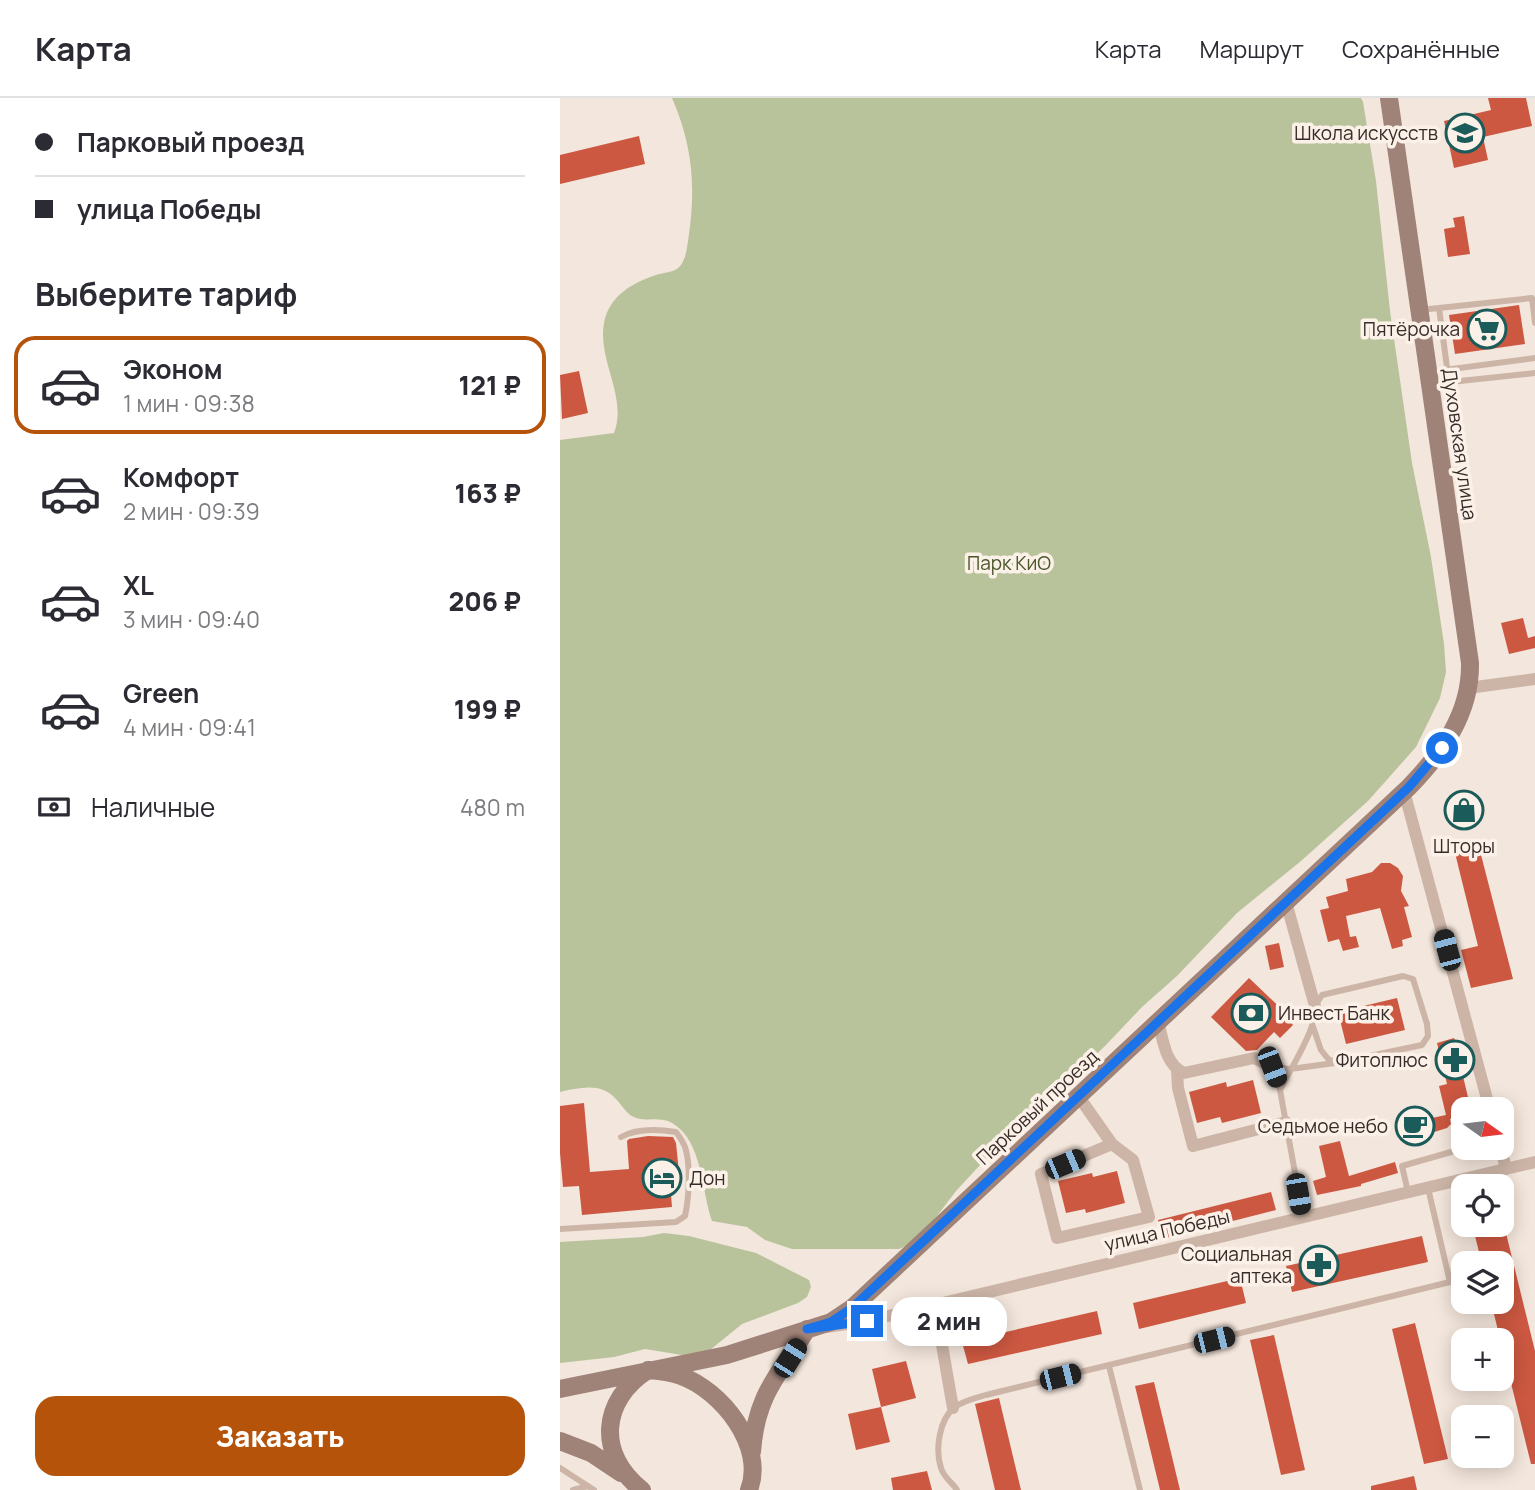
<!DOCTYPE html>
<html lang="ru">
<meta charset="utf-8">
<style>
:root{--surface:#fff;--page:#f7f7f7;--text:#2b2b33;--muted:#7c7c81;--line:#e1e1e2;--accent:#b45309}
body{margin:0;font-family:Manrope,sans-serif;background:var(--page);color:var(--text);height:100vh;display:flex;flex-direction:column;font-size:26px;white-space:nowrap}
*{box-sizing:border-box;margin:0}
p{font-size:23px;color:var(--muted)}
.icon{flex:none;width:38px;height:38px;fill:none;stroke:currentColor;stroke-width:2;stroke-linecap:round;stroke-linejoin:round}
.map{position:relative;flex:1;overflow:hidden}
.drawer{display:flex;flex-direction:column;background:var(--surface);width:560px}
.drawer>*{flex:none}
.hud{display:grid;align-content:center;height:154px;padding:0 35px;background:var(--surface)}
.needle{width:46px;rotate:104deg}
.fabs{position:absolute;left:891px;top:999px;display:grid;gap:14px}
.fabs a{display:grid;place-items:center;width:63px;height:63px;border-radius:14px;background:var(--surface);box-shadow:0 4px 18px #0003;font-size:35px}
.end{position:absolute;width:32px;height:32px;margin:-16px;border:9px solid #1a73e8;background:#fff;box-shadow:0 0 0 4px #fff}
.from{border-radius:50%}
.bubble{position:absolute;height:49px;border-radius:21px;background:var(--surface);box-shadow:0 4px 18px #0003;font-size:23px;font-weight:800;line-height:49px;text-align:center}
.car{position:absolute;width:21px;height:42px;margin:-21px -10px;border-radius:9px;box-shadow:0 0 5px 2px #0007;background:linear-gradient(#222 24%,#8ab4d8 0 40%,#222 0 76%,#8ab4d8 0 86%,#222 0)}
.hud b{display:flex;align-items:center;gap:24px;height:66px;font-size:26px}
.hud b+b{border-top:2px solid var(--line)}
.hud i{width:18px;height:18px;background:var(--text)}
ul{padding:0;list-style:none}
li{display:flex;align-items:center;gap:21px;height:98px;margin:0 14px 10px;padding:0 21px;border:4px solid transparent;border-radius:21px}
li div{flex:1}
li b{display:block;font-size:26px}
li em{font-style:normal;font-weight:800}
li.on{border-color:var(--accent)}
li>.icon{width:63px;height:63px;stroke-width:1.5}
h2{padding:0 35px;font-size:32px;line-height:84px}
.pay{display:flex;align-items:center;gap:18px;height:77px;padding:0 35px;font-size:26px}
.pay p{margin-inline-start:auto}
.primary-button{display:flex;gap:14px;margin-top:auto;padding:14px 35px}
.primary-button a{flex:1;height:80px;border-radius:21px;background:var(--accent);color:#fff;font-size:28px;font-weight:800;line-height:80px;text-align:center}
header{display:flex;align-items:center;gap:42px;box-sizing:border-box;height:98px;padding:0 35px;background:var(--surface);border-bottom:2px solid var(--line)}
header strong{font-size:33px}
nav{display:flex;gap:38px;margin-inline-start:auto;font-size:24px}
main{display:flex;flex:1;min-height:0}
.map>svg:first-child{display:block}
</style>
<header>
<strong>Карта</strong>
<nav><a>Карта</a><a>Маршрут</a><a>Сохранённые</a></nav>
</header>
<main>
<section class="drawer">
<div class="hud">
<b><i class="from"></i>Парковый проезд</b>
<b><i></i>улица Победы</b>
</div>
<h2>Выберите тариф</h2>
<ul>
<li class="on"><svg class="icon" aria-label="car" viewBox="0 0 24 24"><path d="M5 17H2v-5l4-1 3-4h7l3 4 3 1v5h-3M9 17h6M6 11h13"/><circle cx="7" cy="17" r="2"/><circle cx="17" cy="17" r="2"/></svg><div><b>Эконом</b><p>1 мин · 09:38</p></div><em>121 ₽</em></li>
<li><svg class="icon" aria-label="car" viewBox="0 0 24 24"><path d="M5 17H2v-5l4-1 3-4h7l3 4 3 1v5h-3M9 17h6M6 11h13"/><circle cx="7" cy="17" r="2"/><circle cx="17" cy="17" r="2"/></svg><div><b>Комфорт</b><p>2 мин · 09:39</p></div><em>163 ₽</em></li>
<li><svg class="icon" aria-label="car" viewBox="0 0 24 24"><path d="M5 17H2v-5l4-1 3-4h7l3 4 3 1v5h-3M9 17h6M6 11h13"/><circle cx="7" cy="17" r="2"/><circle cx="17" cy="17" r="2"/></svg><div><b>XL</b><p>3 мин · 09:40</p></div><em>206 ₽</em></li>
<li><svg class="icon" aria-label="car" viewBox="0 0 24 24"><path d="M5 17H2v-5l4-1 3-4h7l3 4 3 1v5h-3M9 17h6M6 11h13"/><circle cx="7" cy="17" r="2"/><circle cx="17" cy="17" r="2"/></svg><div><b>Green</b><p>4 мин · 09:41</p></div><em>199 ₽</em></li>
</ul>
<div class="pay"><svg class="icon" aria-label="cash" viewBox="0 0 24 24"><path d="M3 7h18v10H3z"/><circle cx="12" cy="12" r="2"/></svg>Наличные<p>480 m</p></div>
<div class="primary-button"><a>Заказать</a></div>
</section>
<div class="map">
<svg width="975" height="1392" viewBox="0 0 975 1392">
<rect width="100%" height="100%" fill="#f3e6dc"/>
<path fill="#b9c39b" d="M112,0H801L803,4L816,83L830,213L852,365L871,459L884,546L886,574L880,600L856,649L808,703L741,763L677,815L617,878L582,909L545,948L434,1052L396,1093L358,1143L339,1151H232L205,1142L187,1129L152,1123C141,1092 143,1043 112,1025C99,1017 83,1026 70,1017C64,1012 61,1006 56,1001C41,984 19,990 0,994V342L54,335C68,299 37,262 44,225C49,198 72,185 96,177C102,175 112,174 117,171C127,163 127,148 129,136C136,87 132,46 112,0Z
M104,1135L129,1138L196,1155L249,1182L251,1189L247,1199L238,1205L182,1226L150,1252L128,1258L85,1251L54,1259L0,1265V1144L83,1139Z"/>
<path fill="#cc5841" d="M928,0H966L972,28L923,39L928,62L894,70L884,23L931,12Z
M79,38L85,66L0,86V57Z
M904,118L910,156L888,159L884,131L895,129L893,120Z
M959,207L965,246L895,256L889,217Z
M19,273L28,315L2,321L0,277Z
M963,520L968,540L975,538V550L949,556L941,525Z
M915,698L920,718L892,725L888,705Z
M919,749L953,881L911,890L901,852L918,848L895,755Z
M821,765H830L838,770L843,778L841,793L849,808L844,809L852,839L842,842L843,848L832,851L820,810L786,818L790,839L796,838L799,849L783,853L779,841L768,844L760,812L769,810L766,799L788,793L786,781L812,774Z
M719,845L724,869L710,872L705,848Z
M689,880L730,919L728,921L733,927L720,940L714,934L697,952L686,953L651,919Z
M837,900L845,932L786,946L778,914Z
M894,940L911,1012H903V1017L890,1021L891,1026L887,1030L871,1035L872,1040L846,1047L838,1016L865,1010L867,1021L886,1017L879,988L887,986L877,945Z
M693,982L701,1015L662,1025L660,1019L637,1025L629,994L666,984L667,989Z
M24,1005L30,1074L69,1071L67,1043L69,1041L88,1038L113,1039L116,1045L120,1084L110,1085L112,1109L22,1117L19,1088L3,1089L0,1055V1008Z
M780,1043L789,1078L835,1064L838,1075L801,1086V1088L757,1097L753,1083L766,1079L759,1048Z
M557,1073L565,1105L526,1115L525,1111L506,1115L498,1083L532,1075L533,1079Z
M711,1094L716,1112L602,1141L598,1122Z
M927,1127H944L975,1253V1366H971L931,1204H942V1166H922L913,1130Z
M862,1138L868,1164L732,1194L726,1168Z
M680,1180L686,1205L579,1231L573,1205Z
M537,1213L542,1236L408,1266L402,1244Z
M855,1225L888,1361L864,1366L832,1231Z
M714,1237L745,1372L721,1377L690,1242Z
M346,1263L356,1300L321,1309L312,1271Z
M594,1284L620,1392H600L575,1288Z
M439,1300L461,1392H435L415,1306Z
M321,1309L330,1344L296,1352L288,1316Z
M367,1373L372,1392H333L331,1380Z
M854,1378L857,1392H811V1388Z"/>
<g fill="none" stroke-linecap="round" stroke-linejoin="round">
<path stroke="#ccb5a7" stroke-width="6" d="M879,210L889,284
M860,212L972,200L975,225
M869,274L975,260
M872,286L975,275
M843,878L853,881L867,926L868,938L862,947L781,964L769,962L761,952L752,926L755,908L762,897Z
M720,992C731,970 744,951 752,928
M848,1094L842,1068L905,1050
M743,1119L720,992L712,969L730,971L775,965
M0,1131L116,1124L125,1118C129,1100 131,1067 125,1049C123,1044 119,1038 116,1034C98,1031 77,1030 61,1039
M549,1268L580,1392
M0,1370L34,1392
M13,1392L28,1388
M397,1392C392,1384 384,1380 381,1370C375,1352 379,1321 395,1309C403,1303 416,1300 426,1297L890,1184L868,1090"/>
<path stroke="#ccb5a7" stroke-width="12" d="M908,590L975,581
M844,693L930,1012
M726,804L755,908
M598,923C603,941 605,967 624,975L694,960L712,969
M617,972L618,990L633,1048L726,1024
M519,999L552,1046L481,1076L497,1140L589,1119L573,1062L552,1046
M941,1050L946,1071
M375,1207L393,1310
M266,1229L307,1223L975,1064"/>
<path stroke="#a08378" stroke-width="18" d="M0,1291L167,1257L271,1224L292,1210L849,689C882,655 911,615 910,565L829,0
M0,1343L31,1355L61,1375
M192,1354C196,1296 219,1277 247,1231
M82,1392C36,1356 41,1302 88,1272C99,1273 111,1274 121,1278C161,1292 206,1348 189,1392"/>
</g>
<g fill="none" stroke-linecap="round" stroke-linejoin="round">
<path stroke="#1a73e8" stroke-width="9" d="M307,1223L247,1231L271,1224L292,1210L849,689L882,650"/>
</g>
<defs>
<symbol id="school-ring" viewBox="-11 -11 22 22"><circle r="9.5" fill="#fbf1e8" stroke="#1b5c5b" stroke-width="1.5"/><path d="M0-5L7-2L0 1L-7-2ZM-4 1L0 2.5L4 1V4Q0 6-4 4Z" fill="#1b5c5b"/></symbol>
<symbol id="supermarket-ring" viewBox="-11 -11 22 22"><circle r="9.5" fill="#fbf1e8" stroke="#1b5c5b" stroke-width="1.5"/><path d="M-6-5.5h2.5l.6 2H6L4.5 2H-2.5L-4.4-4H-6ZM-1.5 3.2a1.3 1.3 0 1 0 .1 0ZM3 3.2a1.3 1.3 0 1 0 .1 0Z" fill="#1b5c5b"/></symbol>
<symbol id="shop-ring" viewBox="-11 -11 22 22"><circle r="9.5" fill="#fbf1e8" stroke="#1b5c5b" stroke-width="1.5"/><path d="M-5-2.5h2.3a2.7 3.5 0 0 1 5.4 0H5L5.5 6h-11ZM-1.5-2.5h3a1.5 2.3 0 0 0-3 0Z" fill="#1b5c5b"/></symbol>
<symbol id="bank-ring" viewBox="-11 -11 22 22"><circle r="9.5" fill="#fbf1e8" stroke="#1b5c5b" stroke-width="1.5"/><path d="M-6-4H6V4H-6ZM0-2.3a2.3 2.3 0 1 0 0 4.6a2.3 2.3 0 1 0 0-4.6Z" fill="#1b5c5b"/></symbol>
<symbol id="pharmacy-ring" viewBox="-11 -11 22 22"><circle r="9.5" fill="#fbf1e8" stroke="#1b5c5b" stroke-width="1.5"/><path d="M-2-6h4v4h4v4h-4v4h-4v-4h-4v-4h4Z" fill="#1b5c5b"/></symbol>
<symbol id="cafe-ring" viewBox="-11 -11 22 22"><circle r="9.5" fill="#fbf1e8" stroke="#1b5c5b" stroke-width="1.5"/><path d="M-5.5-4.5H6V0H3Q3 3.5 0 3.5H-2.5Q-5.5 3.5-5.5 0ZM3-3.2v2h1.7v-2ZM-6 4.5H4V6H-6Z" fill="#1b5c5b"/></symbol>
<symbol id="hotel-ring" viewBox="-11 -11 22 22"><circle r="9.5" fill="#fbf1e8" stroke="#1b5c5b" stroke-width="1.5"/><path d="M-6-4.5h1.5V1H6V5H4.5V3h-9V5H-6ZM-4 0a1.8 1.8 0 1 1 3.6 0ZM.5 0V-2.5h3Q6-2.5 6 0Z" fill="#1b5c5b"/></symbol>
</defs>
<g fill-rule="evenodd">
<use href="#school-ring" x="883" y="13" width="44" height="44"/>
<use href="#supermarket-ring" x="905" y="209" width="44" height="44"/>
<use href="#shop-ring" x="882" y="690" width="44" height="44"/>
<use href="#bank-ring" x="669" y="893" width="44" height="44"/>
<use href="#pharmacy-ring" x="873" y="940" width="44" height="44"/>
<use href="#cafe-ring" x="833" y="1006" width="44" height="44"/>
<use href="#hotel-ring" x="80" y="1058" width="44" height="44"/>
<use href="#pharmacy-ring" x="737" y="1145" width="44" height="44"/>
</g>
<g text-anchor="middle" stroke-width="7" stroke-linejoin="round" paint-order="stroke">
<g font-size="19" fill="#382c28" stroke="#fbf1e8" text-anchor="end">
<text x="878" y="42">Школа искусств</text>
<text x="900" y="238">Пятёрочка</text>
<text x="904" y="755" text-anchor="middle">Шторы</text>
<text x="718" y="922" text-anchor="start">Инвест Банк</text>
<text x="868" y="969">Фитоплюс</text>
<text x="828" y="1035">Седьмое небо</text>
<text x="129" y="1087" text-anchor="start">Дон</text>
<text x="732" y="1163">Социальная<tspan x="732" dy="22">аптека</tspan></text>
</g>
<g font-size="19" fill="#382c28" stroke="#fbf1e8">
<text transform="translate(900 346) rotate(82)" y="7">Духовская улица</text>
<text transform="translate(477 1009) rotate(-43)" y="7">Парковый проезд</text>
<text transform="translate(607 1132) rotate(-13)" y="7">улица Победы</text>
</g>
<g font-size="19" fill="#4a582a" stroke="#fbf1e8">
<text x="449" y="472">Парк КиО</text>
</g>
</g>
</svg>
<div class="fabs">
<a><svg class="needle" viewBox="-14 -14 28 28"><path d="M0-13l5 13h-10z" fill="#e53935"/><path d="M0 13l5-13h-10z" fill="#7c7c81"/></svg></a>
<a><svg class="icon" aria-label="locate" viewBox="0 0 24 24"><circle cx="12" cy="12" r="6"/><path d="M12 2v4M12 18v4M2 12h4M18 12h4"/></svg></a>
<a><svg class="icon" aria-label="layers" viewBox="0 0 24 24"><path d="M12 4l9 5-9 5-9-5zM3 14l9 5 9-5"/></svg></a>
<a>+</a>
<a>−</a>
</div>
<i class="end from" style="left:882px;top:650px"></i>
<i class="end" style="left:307px;top:1223px"></i>
<div class="bubble" style="left:331px;top:1199px;width:116px">2 мин</div>
<i class="car" style="left:887px;top:852px;rotate:345deg"></i>
<i class="car" style="left:712px;top:969px;rotate:159deg"></i>
<i class="car" style="left:505px;top:1066px;rotate:67deg"></i>
<i class="car" style="left:738px;top:1096px;rotate:170deg"></i>
<i class="car" style="left:654px;top:1242px;rotate:76deg"></i>
<i class="car" style="left:230px;top:1260px;rotate:32deg"></i>
<i class="car" style="left:500px;top:1279px;rotate:76deg"></i>
</div>
</main>
